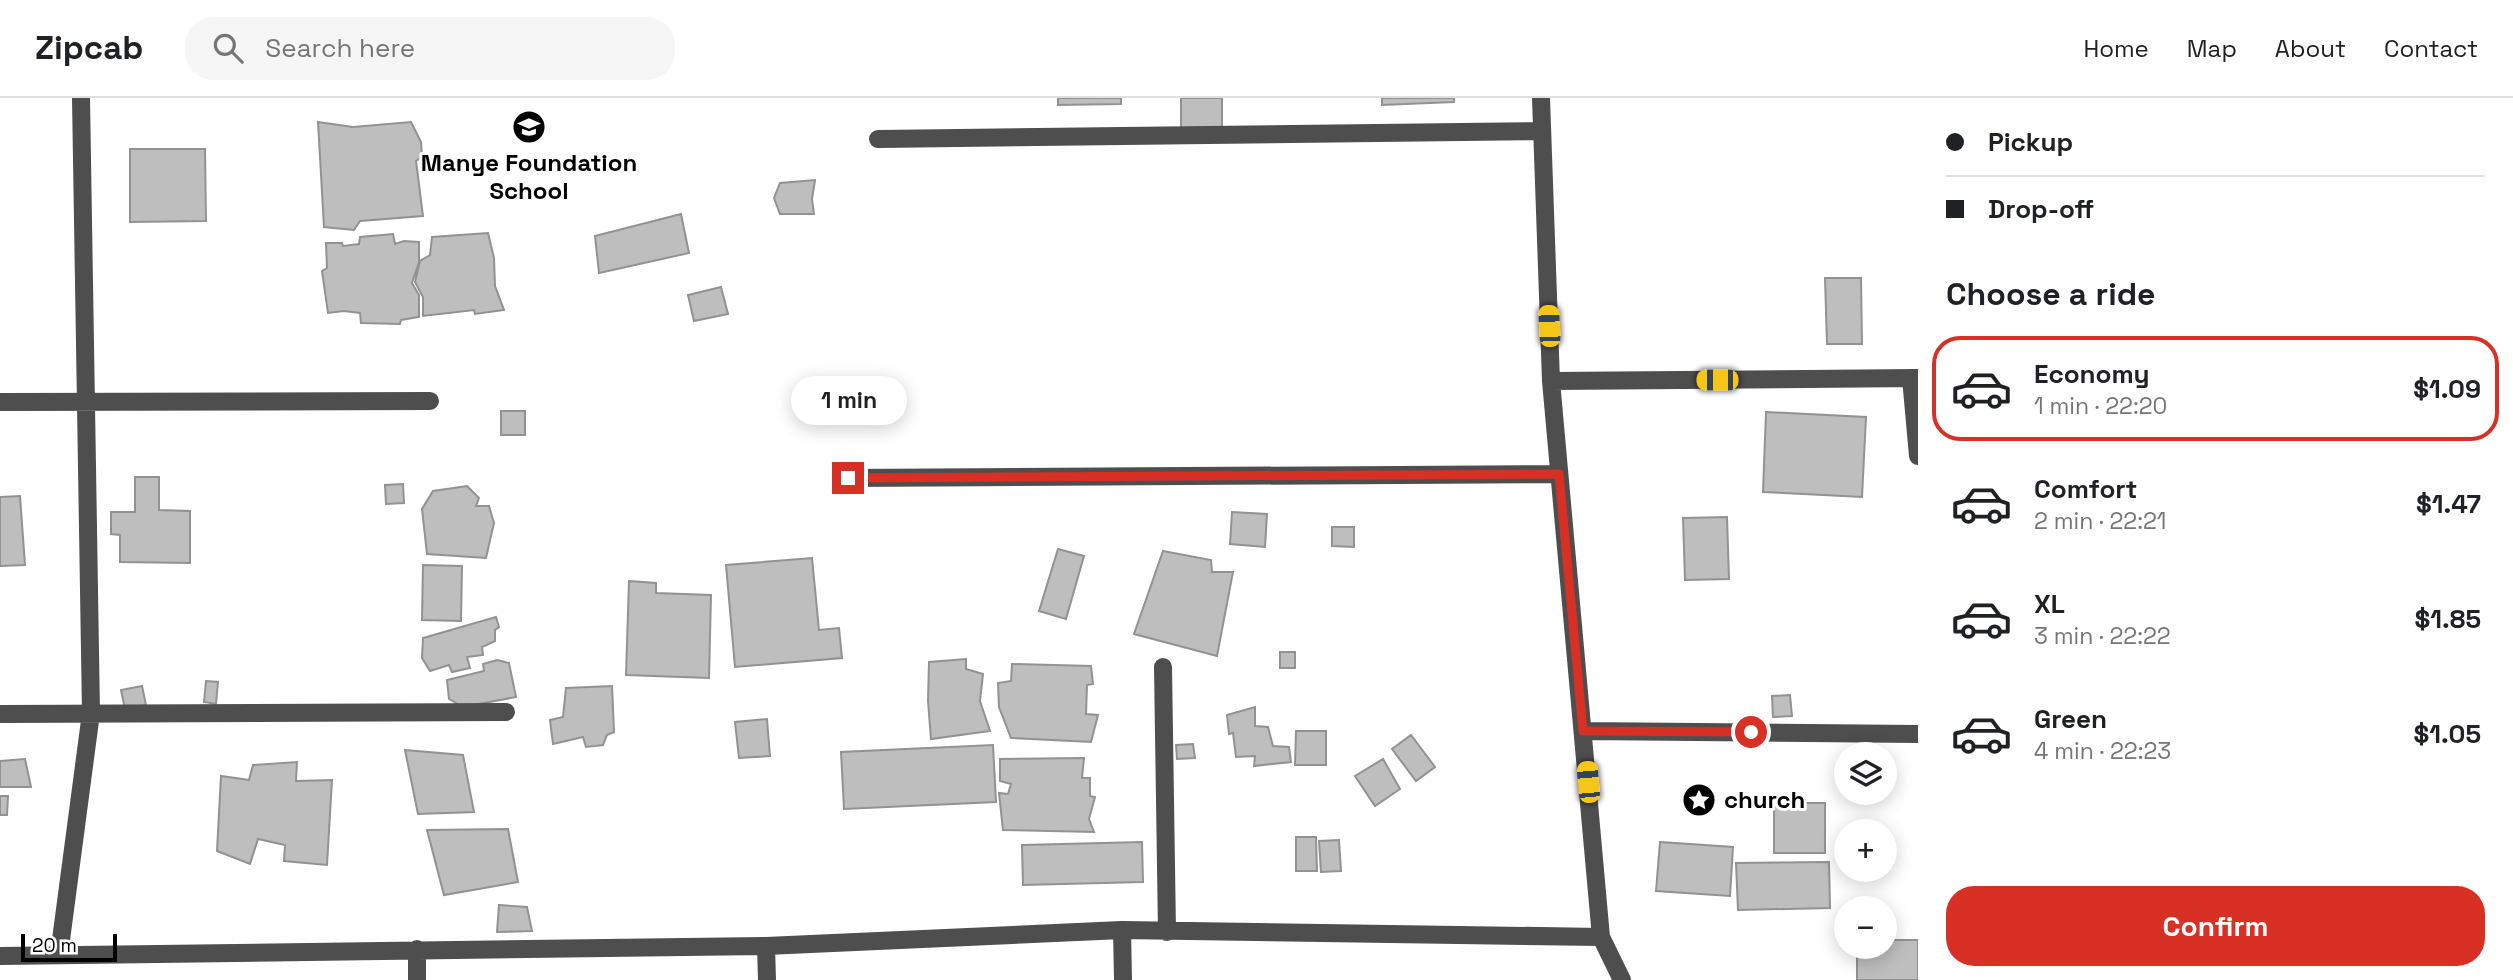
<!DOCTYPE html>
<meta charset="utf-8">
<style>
:root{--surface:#fff;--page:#f6f6f6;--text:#202124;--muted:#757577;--line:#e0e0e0;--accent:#d93025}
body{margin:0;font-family:"Space Grotesk",sans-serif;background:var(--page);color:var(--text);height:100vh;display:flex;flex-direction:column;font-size:26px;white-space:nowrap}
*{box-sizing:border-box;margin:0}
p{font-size:23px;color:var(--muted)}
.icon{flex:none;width:38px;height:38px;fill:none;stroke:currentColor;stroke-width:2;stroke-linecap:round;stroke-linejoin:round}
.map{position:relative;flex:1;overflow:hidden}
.side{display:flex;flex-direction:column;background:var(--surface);width:595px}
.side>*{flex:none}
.hud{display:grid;align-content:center;height:154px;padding:0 28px;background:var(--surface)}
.fabs{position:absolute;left:1834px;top:644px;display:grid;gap:14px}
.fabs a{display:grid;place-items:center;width:63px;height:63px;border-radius:50%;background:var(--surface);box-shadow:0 4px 18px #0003;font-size:35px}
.scale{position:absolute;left:21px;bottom:18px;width:96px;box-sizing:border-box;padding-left:7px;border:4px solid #000;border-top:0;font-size:19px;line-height:24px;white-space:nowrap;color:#000;-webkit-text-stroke:5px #fff;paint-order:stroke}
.end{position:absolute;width:32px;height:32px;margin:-16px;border:9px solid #d93025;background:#fff;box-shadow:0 0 0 4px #fff}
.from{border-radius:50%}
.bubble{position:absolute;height:49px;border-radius:24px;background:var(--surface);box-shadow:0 4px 18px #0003;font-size:23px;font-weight:600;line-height:49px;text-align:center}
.car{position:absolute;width:21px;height:42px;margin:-21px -10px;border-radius:9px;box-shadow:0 0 5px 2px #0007;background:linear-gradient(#f5c518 24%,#345 0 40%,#f5c518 0 76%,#345 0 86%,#f5c518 0)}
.hud b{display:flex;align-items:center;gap:24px;height:66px;font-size:26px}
.hud b+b{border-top:2px solid var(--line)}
.hud i{width:18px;height:18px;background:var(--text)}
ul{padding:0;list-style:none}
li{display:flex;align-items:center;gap:21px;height:105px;margin:0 14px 10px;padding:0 14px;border:4px solid transparent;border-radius:28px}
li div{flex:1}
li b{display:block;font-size:26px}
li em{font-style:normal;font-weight:600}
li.current{border-color:var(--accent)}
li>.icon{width:63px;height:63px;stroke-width:1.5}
h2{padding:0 28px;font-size:32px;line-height:84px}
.action{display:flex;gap:14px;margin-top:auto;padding:14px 28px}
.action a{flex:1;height:80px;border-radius:28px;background:var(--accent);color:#fff;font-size:28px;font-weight:600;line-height:80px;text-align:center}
header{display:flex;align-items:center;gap:42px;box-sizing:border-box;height:98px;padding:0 35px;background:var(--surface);border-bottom:2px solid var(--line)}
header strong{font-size:33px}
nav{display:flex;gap:38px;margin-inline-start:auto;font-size:24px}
.search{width:490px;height:63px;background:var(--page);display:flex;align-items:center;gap:18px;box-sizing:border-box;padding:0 24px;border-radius:28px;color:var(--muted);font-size:26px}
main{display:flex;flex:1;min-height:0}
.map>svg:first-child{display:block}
</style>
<header>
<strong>Zipcab</strong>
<div class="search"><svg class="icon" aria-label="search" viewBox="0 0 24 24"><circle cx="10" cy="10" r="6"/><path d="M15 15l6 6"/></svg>Search here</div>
<nav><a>Home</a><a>Map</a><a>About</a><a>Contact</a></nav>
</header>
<main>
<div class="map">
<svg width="1918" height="882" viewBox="0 0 1918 882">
<rect width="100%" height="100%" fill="#fff"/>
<path fill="#bebebe" stroke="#929292" stroke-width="2" d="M1058,0H1121V6L1058,7Z
M1181,0H1222V33L1181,32Z
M1382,0H1454V4L1382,7Z
M318,24L353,29L411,24L421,44L422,59L416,63L423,118L360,123L354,132L324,129Z
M130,51H205L206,123L130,124Z
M815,82L812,101L814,116H780L774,100L780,85Z
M681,116L689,155L599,175L595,138Z
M488,135L494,160L495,188L504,212L475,216L474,212L423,218V199L415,184L420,163L430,157L432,139Z
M393,136L395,146L404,143L419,144V164L412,185L419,197V219L401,222L400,226L361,225L360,215L344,213L328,215L322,173L327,170L326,145H342L343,148L359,146L360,139Z
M1825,180H1861L1862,246H1827Z
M721,189L728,216L694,223L688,197Z
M501,313H525V337H501Z
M1766,314L1866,319L1862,399L1763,394Z
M135,379H159V412L190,413V465L120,464V437L111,436V414H135Z
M403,386L404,405L386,406L385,387Z
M467,388L479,400L476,408H489L494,425L486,460L427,456L422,411L433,393Z
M20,398L25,467L0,468V399Z
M1232,414L1267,416L1265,449L1230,446Z
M1727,419L1729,481L1685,482L1683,420Z
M1332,429H1354V449L1332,448Z
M1058,451L1084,458L1066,521L1039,513Z
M1163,453L1211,462L1212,474H1233L1217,558L1134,536Z
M812,460L819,532L839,530L842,560L735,569L726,467Z
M423,467L462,468L461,523L422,522Z
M629,483L656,485V495L711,497L709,580L626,577Z
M496,519L499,529L495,532V543L482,549L483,557L467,559L470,570L452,574L449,567L430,573L422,560L423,540Z
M1280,554H1295V570H1280Z
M966,561V571L983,576L980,603L990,633L931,641L928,603L929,564Z
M497,562L509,565L516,599L463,609L449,601L447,582L484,573L483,566Z
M1012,566L1091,568L1093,586L1087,587L1086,616L1098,617L1091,644L1011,640L999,609L998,585L1011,583Z
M206,583L218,584L216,606L204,604Z
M142,588L146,607L125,611L121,592Z
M612,588L614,634L607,637L603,647L586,649L583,639L553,646L550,622L563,619L566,590Z
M1790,597L1792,618L1773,619L1772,598Z
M1255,609V628L1268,629L1273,648L1289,649L1291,664L1254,668L1255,658L1236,659L1233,635L1229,636L1227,617Z
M767,621L770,658L739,660L735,624Z
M1296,633H1326V667H1295Z
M1411,637L1435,669L1416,683L1392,651Z
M1193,646L1195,660L1177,661L1176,647Z
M993,647L996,704L844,711L841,654Z
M405,652L463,657L474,714L418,716Z
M1084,660L1082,680H1090V698L1095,699L1089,721L1094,734L1003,732L999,695L1008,696L1011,686L1000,683V661Z
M25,661L31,689H0V663Z
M1383,661L1400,691L1375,708L1355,678Z
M297,664L296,683L332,682L327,767L284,763L285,747L258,741L250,766L217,753L221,678L249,682L253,667Z
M0,698H8L7,717H0Z
M1774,705H1825V755H1774Z
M508,731L518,784L444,797L427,732Z
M1296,739H1316L1317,773H1296Z
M1339,742L1341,773L1321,774L1319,743Z
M1142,744L1143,784L1023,787L1022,747Z
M1660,744L1733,749L1730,798L1656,793Z
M1829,764L1830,810L1738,812L1736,765Z
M499,807L527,809L532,833L497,834Z
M1885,842H1918V882H1857V849H1885Z"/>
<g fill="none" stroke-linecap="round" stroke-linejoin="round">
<path stroke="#4e4e4e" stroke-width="18" d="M878,41L1541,33
M1911,280L1918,358
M1551,283L1918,280
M0,304L430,303
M848,380L1559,376
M1163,569L1167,834
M0,616L506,614
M1583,633L1918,636
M1122,832L1123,882
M1601,839L1622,882
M766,848L767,882
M417,851V882
M59,857L91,615L81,0
M0,858L766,848L1122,832L1601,839L1551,283L1541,0"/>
</g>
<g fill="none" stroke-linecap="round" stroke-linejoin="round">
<path stroke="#d93025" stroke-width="9" d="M848,380L1559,376L1583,633L1751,634"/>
</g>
<defs>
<symbol id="school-disc" viewBox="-11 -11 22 22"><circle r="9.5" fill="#000" stroke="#fff"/><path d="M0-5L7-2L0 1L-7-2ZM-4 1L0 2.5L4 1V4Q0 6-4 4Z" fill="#fff"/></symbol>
<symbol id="sight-disc" viewBox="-11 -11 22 22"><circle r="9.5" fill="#000" stroke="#fff"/><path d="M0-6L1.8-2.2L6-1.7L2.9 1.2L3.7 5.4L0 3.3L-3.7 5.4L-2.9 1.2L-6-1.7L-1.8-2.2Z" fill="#fff"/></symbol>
</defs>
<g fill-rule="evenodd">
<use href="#school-disc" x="510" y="10" width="38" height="38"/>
<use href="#sight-disc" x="1680" y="683" width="38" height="38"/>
</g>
<g text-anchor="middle" stroke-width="6" stroke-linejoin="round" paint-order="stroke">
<g font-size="24" font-weight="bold" fill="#000" stroke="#fff">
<text x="529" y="73">Manye Foundation<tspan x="529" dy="28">School</tspan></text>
<text x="1724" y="710" text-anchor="start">church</text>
</g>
</g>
</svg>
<div class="fabs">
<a><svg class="icon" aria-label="layers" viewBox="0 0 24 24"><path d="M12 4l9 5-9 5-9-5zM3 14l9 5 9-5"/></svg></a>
<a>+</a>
<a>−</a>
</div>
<div class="scale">20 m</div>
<i class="end from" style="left:1751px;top:634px"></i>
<i class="end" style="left:848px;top:380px"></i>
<div class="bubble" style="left:791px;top:278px;width:116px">1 min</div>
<i class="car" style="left:1549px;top:228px;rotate:357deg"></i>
<i class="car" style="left:1717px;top:282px;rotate:270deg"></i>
<i class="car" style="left:1588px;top:684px;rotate:355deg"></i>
</div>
<section class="side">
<div class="hud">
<b><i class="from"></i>Pickup</b>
<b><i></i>Drop-off</b>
</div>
<h2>Choose a ride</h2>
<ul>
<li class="current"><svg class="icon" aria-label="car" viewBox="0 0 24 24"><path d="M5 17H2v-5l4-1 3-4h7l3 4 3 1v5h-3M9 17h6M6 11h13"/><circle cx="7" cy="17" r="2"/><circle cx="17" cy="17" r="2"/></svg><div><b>Economy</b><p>1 min · 22:20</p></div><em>$1.09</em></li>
<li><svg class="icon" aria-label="car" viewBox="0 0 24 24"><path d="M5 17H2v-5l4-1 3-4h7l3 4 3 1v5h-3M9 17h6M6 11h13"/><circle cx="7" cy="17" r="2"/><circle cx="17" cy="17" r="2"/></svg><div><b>Comfort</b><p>2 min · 22:21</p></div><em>$1.47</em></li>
<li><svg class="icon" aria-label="car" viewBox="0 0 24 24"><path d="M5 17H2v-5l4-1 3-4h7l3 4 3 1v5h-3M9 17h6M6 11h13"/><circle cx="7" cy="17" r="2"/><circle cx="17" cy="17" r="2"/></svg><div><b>XL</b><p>3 min · 22:22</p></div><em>$1.85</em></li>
<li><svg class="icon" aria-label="car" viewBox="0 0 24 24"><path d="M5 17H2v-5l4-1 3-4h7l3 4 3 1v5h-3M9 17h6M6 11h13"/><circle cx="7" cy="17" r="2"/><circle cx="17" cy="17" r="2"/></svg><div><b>Green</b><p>4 min · 22:23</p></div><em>$1.05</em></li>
</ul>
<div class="action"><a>Confirm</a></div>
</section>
</main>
